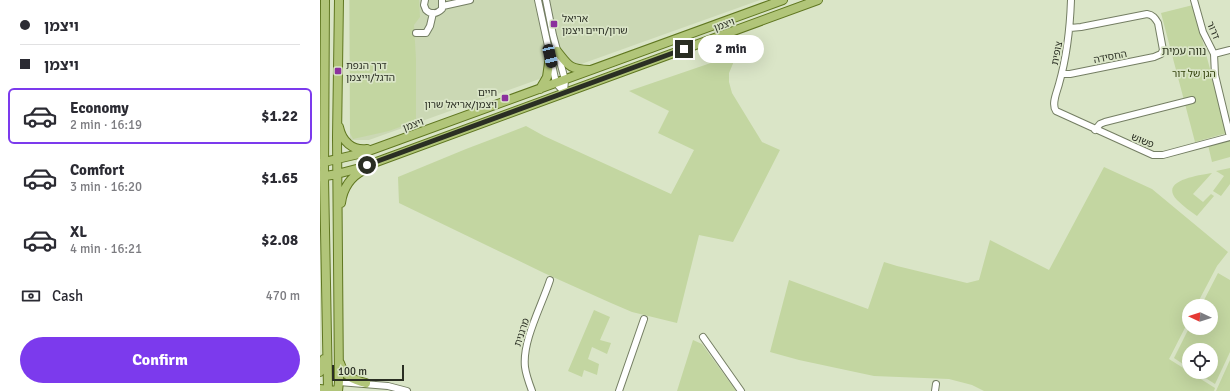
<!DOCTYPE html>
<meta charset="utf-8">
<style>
:root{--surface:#fff;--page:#f2f2f3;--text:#2b2b33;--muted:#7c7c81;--line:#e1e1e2;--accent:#7c3aed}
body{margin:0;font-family:Signika,"Noto Sans Hebrew",sans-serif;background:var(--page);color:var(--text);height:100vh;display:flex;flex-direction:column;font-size:15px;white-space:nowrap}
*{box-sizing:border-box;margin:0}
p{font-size:13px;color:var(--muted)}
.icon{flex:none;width:22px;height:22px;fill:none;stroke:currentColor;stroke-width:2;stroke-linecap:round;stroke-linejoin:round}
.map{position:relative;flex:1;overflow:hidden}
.sheet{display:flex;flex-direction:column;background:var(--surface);width:320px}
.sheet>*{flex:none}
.top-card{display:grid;align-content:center;height:88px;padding:0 20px;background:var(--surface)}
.needle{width:26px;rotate:274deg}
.buttons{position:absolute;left:862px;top:299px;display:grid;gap:8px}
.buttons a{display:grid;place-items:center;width:36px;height:36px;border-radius:50%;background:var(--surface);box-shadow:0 4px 16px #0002;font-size:20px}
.scale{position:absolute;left:12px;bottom:10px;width:72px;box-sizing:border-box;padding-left:4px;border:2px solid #2a2e23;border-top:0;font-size:11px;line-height:14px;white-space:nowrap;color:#2a2e23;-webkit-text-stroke:3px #dae5c7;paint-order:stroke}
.end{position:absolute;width:18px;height:18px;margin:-9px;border:5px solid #2a2e23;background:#fff;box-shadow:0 0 0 2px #fff}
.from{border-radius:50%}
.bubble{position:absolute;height:28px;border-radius:14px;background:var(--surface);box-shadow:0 4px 16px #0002;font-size:13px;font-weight:800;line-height:28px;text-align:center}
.car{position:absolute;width:12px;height:24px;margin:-12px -6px;border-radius:5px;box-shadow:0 0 3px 1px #0007;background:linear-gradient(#222 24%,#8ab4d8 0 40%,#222 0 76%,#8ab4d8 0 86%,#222 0)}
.top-card b{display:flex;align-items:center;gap:14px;height:38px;font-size:15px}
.top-card b+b{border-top:1px solid var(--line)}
.top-card i{width:10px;height:10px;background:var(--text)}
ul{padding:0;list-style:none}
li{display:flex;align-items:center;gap:12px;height:56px;margin:0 8px 6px;padding:0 12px;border:2px solid transparent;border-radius:6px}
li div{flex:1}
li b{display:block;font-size:15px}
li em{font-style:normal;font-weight:800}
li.on{border-color:var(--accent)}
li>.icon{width:36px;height:36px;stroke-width:1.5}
.pay{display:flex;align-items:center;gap:10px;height:44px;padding:0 20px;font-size:15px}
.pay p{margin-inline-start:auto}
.primary-button{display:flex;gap:8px;margin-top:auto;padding:8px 20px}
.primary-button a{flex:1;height:46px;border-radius:24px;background:var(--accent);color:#fff;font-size:16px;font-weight:800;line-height:46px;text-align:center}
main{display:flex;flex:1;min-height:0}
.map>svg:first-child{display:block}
</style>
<main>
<section class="sheet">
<div class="top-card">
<b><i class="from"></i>ויצמן</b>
<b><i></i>ויצמן</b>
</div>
<ul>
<li class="on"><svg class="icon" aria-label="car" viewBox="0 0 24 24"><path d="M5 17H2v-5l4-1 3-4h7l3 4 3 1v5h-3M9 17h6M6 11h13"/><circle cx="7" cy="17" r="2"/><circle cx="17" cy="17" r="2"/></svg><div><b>Economy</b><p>2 min · 16:19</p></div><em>$1.22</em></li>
<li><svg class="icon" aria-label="car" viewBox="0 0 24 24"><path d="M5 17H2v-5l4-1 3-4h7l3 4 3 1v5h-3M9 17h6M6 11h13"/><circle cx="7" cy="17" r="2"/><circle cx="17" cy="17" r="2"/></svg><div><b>Comfort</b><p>3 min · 16:20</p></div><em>$1.65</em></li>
<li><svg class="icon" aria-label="car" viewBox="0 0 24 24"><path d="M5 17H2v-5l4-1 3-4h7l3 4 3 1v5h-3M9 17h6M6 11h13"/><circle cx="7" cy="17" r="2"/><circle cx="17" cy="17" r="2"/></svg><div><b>XL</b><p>4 min · 16:21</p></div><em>$2.08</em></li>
</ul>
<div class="pay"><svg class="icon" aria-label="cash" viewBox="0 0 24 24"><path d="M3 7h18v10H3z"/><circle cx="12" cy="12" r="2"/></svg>Cash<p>470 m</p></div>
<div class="primary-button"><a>Confirm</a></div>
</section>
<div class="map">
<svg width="910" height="391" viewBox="0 0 910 391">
<rect width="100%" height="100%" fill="#dae5c7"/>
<path fill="#cbd8b4" d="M29,0H440L49,140H30Z"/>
<path fill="#c3d6a1" d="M30,0H99L100,17L94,25L96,59V121L69,131L33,139L30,133Z
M873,5L907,133L875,142L841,13Z
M417,54L409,73V82L412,93L442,142L460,150L413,242L379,235L357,323L312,312L291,303L224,273L79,203L78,177L146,149L206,126L224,136L351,194L374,150L338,133L349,111L309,91Z
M910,140V157L892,162L888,145Z
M784,167L832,189L908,252L897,266L876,306H869V320L849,359L895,388L894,391H664L652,385L629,379L554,376L479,360L450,352L469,280L548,309L564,262L577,266L647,283L659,280L670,240L729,270Z
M910,168V184L901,196L893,191L904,176L896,171Z
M892,173L873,194L883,202L891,194L894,196L877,216C870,211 863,206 857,200C838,180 881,175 892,173Z
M898,273L910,280V352L895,384L876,372H891V350H869V368L854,358L869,328H891V306H881Z
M274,310L290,317L280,340L291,343L287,354L272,347L268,359L279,364L277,375L264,370L262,377L248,371Z
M373,340L382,344L416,391H357Z
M910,360V391H896Z"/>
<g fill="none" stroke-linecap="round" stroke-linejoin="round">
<defs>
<path id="minor" d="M105,0L104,5L106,10C111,15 117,14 122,9V0
M218,0L236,83L244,92
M226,0L233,35L245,80L244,92
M751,0C750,29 747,56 739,84C737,92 731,104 736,111L833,155H843L910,137
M874,0L883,32L894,54L895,75L910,137
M123,6L150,0
M96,33H106L110,26L113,13
M894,54L910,50
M742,74H750L834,57L841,54L843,50L838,23C835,18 833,15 827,14L761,27L750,28
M775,130L780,124L785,122L872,100
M383,337L421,391
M19,382L68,386L87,391
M212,391C209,383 206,375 205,367C202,341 222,305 230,280
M299,391L324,319
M615,391L616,384"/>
<path id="major" d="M5,0L4,177L8,390
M237,51C249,66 249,69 269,70
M220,89L227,77L230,56
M19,127C22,141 32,151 47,149
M0,163L43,153L463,0
M0,177L17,174L40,168L498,0
M21,203C23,188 30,177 44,170
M20,363C24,376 33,380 46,383
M0,372L3,367L4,359
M0,389L18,391L19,382L17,137L19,0"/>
</defs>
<use href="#minor" stroke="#747e63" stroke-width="8"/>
<use href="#major" stroke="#607721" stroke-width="10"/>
<use href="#minor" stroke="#fff" stroke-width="6"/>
<use href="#major" stroke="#b1c579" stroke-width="8"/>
</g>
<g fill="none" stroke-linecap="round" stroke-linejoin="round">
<path stroke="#2a2e23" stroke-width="5" d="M47,165L364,49"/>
</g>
<g fill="#8b319d" stroke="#dae5c7" stroke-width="1.5">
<rect x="230" y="20" width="8" height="8" rx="2"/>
<rect x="14" y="67" width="8" height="8" rx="2"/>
<rect x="181" y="94" width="8" height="8" rx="2"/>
</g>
<g text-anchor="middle" stroke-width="3.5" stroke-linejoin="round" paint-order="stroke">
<g font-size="10" fill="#2a2e23" stroke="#dae5c7" text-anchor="start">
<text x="242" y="22">אריאל<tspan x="242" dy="12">שרון/חיים ויצמן</tspan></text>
<text x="26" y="69">דרך הנפת<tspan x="26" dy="12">הדגל/וייצמן</tspan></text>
<text x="177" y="96" text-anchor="end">חיים<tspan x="177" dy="12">ויצמן/אריאל שרון</tspan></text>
</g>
<g font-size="10" fill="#2a2e23" stroke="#dae5c7">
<text transform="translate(404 24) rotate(-20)" y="4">ויצמן</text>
<text transform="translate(894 30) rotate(68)" y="4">דרור</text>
<text transform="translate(736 53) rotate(-79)" y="4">צופית</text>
<text transform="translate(790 56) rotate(-11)" y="4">החסידה</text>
<text transform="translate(93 124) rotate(-20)" y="4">ויצמן</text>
<text transform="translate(823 140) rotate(22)" y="4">פשוש</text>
<text transform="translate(201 332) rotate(-72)" y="4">מרגנית</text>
</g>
<g font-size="10" fill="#2f3e07" stroke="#dae5c7">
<text x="874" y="77">הגן של דור</text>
</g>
<g font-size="11" fill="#2d351d" stroke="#dae5c7">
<text x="864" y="55">נווה עמית</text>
</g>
</g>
</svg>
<div class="buttons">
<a><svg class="needle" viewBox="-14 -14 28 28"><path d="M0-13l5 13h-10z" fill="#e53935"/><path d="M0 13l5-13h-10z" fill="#7c7c81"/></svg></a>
<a><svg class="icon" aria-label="locate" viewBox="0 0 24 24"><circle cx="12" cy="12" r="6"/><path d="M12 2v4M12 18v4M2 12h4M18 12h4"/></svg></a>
</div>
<div class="scale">100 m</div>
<i class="end from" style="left:47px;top:165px"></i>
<i class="end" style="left:364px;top:49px"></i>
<div class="bubble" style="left:378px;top:35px;width:66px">2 min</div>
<i class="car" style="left:230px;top:56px;rotate:167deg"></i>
</div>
</main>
